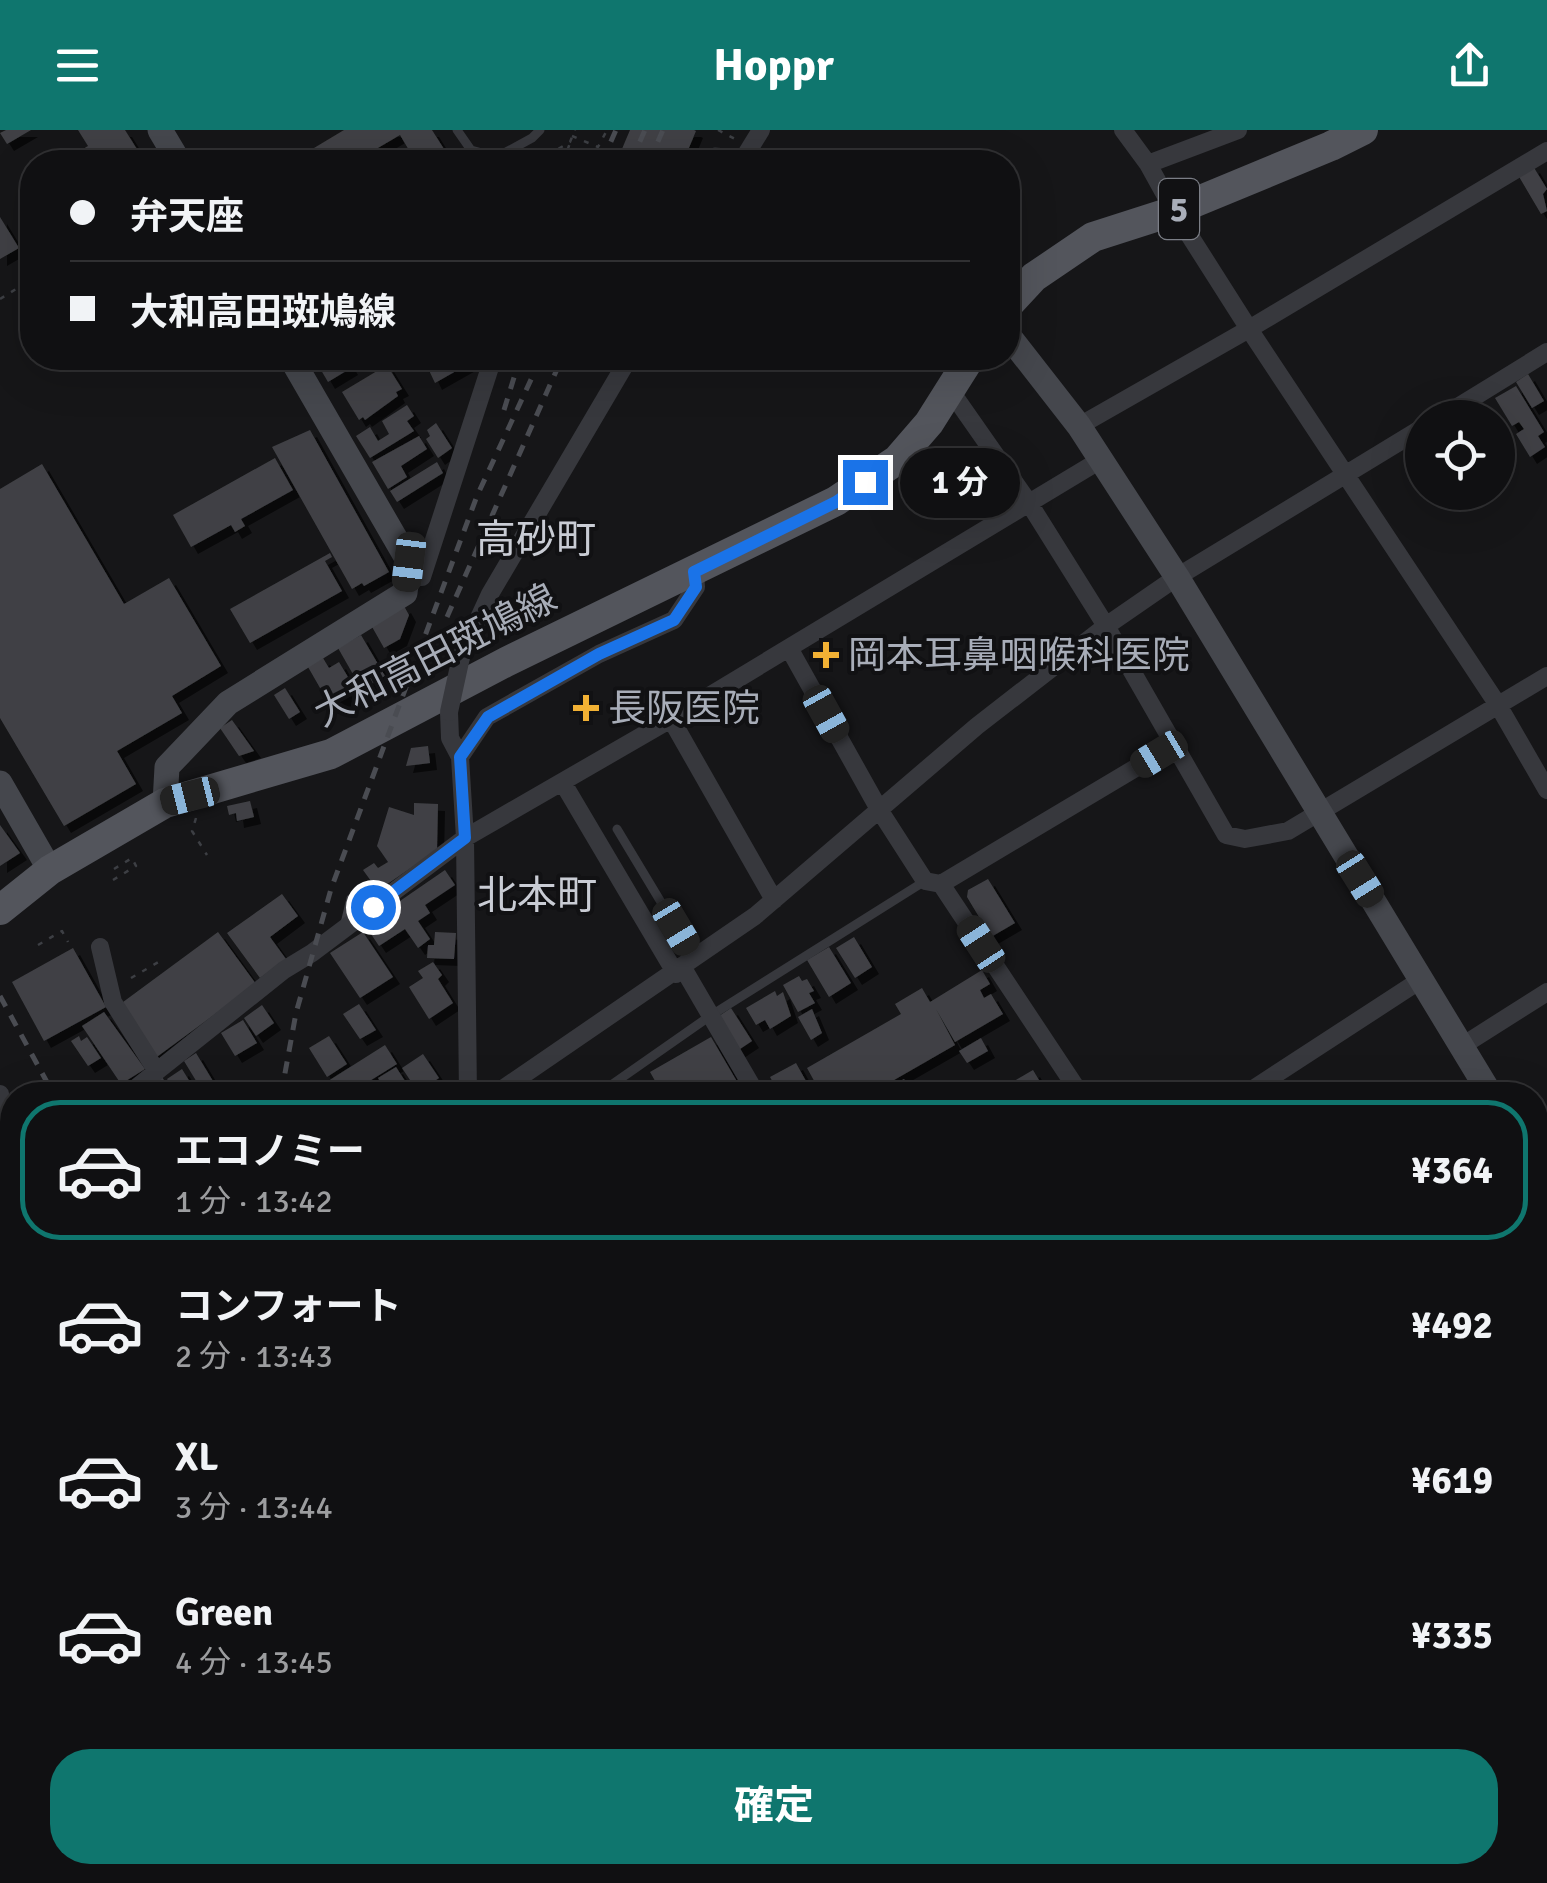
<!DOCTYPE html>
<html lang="ja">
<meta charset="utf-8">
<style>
:root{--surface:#101012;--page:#1e1e20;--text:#f1f3f6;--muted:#9c9d9f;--line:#303032;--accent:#0f766e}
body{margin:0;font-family:Signika,"Noto Sans JP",sans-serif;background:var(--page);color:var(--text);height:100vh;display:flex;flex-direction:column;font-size:38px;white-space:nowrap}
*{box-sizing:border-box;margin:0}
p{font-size:32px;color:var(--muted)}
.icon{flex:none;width:55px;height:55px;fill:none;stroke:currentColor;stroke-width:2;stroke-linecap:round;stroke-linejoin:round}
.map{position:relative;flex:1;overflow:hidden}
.sheet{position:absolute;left:0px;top:952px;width:1548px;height:802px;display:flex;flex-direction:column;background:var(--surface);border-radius:40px 40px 0 0;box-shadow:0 10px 40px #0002,0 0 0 2px var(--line)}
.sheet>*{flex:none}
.top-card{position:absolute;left:20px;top:20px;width:1000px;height:220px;border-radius:40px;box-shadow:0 10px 40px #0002,0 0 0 2px var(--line);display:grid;align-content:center;height:220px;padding:0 50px;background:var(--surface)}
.tools{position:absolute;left:1405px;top:270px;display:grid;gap:20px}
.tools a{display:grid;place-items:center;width:110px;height:110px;border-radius:50%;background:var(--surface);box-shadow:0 10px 40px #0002,0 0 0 2px var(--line);font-size:50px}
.end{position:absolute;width:45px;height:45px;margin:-22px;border:12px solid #1a73e8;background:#fff;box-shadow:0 0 0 5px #fff}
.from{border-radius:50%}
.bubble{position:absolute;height:70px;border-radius:35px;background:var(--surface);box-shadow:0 10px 40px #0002,0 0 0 2px var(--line);font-size:32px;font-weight:700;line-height:70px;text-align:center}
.car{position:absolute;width:30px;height:60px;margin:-30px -15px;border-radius:12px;box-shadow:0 0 8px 2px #0007;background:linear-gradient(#222 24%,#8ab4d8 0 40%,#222 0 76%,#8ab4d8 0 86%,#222 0)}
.top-card b{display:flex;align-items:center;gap:35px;height:95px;font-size:38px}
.top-card b+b{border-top:2px solid var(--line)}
.top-card i{width:25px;height:25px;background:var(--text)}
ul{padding:18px 0 0;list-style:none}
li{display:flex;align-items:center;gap:30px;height:140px;margin:0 20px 15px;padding:0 30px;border:5px solid transparent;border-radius:40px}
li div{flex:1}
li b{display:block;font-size:38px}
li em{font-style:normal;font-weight:700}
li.selected{border-color:var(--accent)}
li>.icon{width:90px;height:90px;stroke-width:1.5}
.primary-button{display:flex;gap:20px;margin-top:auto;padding:20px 50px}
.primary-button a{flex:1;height:115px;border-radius:40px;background:var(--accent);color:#fff;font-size:40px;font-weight:700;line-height:115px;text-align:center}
header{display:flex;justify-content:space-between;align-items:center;height:130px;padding:0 50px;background:var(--accent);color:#fff;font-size:45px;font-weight:700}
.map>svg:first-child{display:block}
</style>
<header><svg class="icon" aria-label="menu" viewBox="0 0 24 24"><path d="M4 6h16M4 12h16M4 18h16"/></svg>Hoppr<svg class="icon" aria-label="share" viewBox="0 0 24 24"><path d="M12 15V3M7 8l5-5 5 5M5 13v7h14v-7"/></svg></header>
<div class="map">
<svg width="1547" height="1753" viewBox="0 0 1547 1753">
<defs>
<filter id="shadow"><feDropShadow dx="7" dy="7" stdDeviation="0" flood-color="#0009"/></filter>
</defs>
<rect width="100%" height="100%" fill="#161618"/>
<path fill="#404145" filter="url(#shadow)" d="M6,0H31L7,14L0,3Z
M78,0H125L145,32H97L92,24L88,27L83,19L88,16Z
M344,0H432L444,19L416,32L400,5L354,32H309L304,24Z
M630,0H694L696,1L683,32H634L619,26Z
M1533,36L1547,59L1543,64L1547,81L1541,84L1518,45Z
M0,87L19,118L0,129Z
M314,228H345L351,238L328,252Z
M417,228H479L435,253L426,234L422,235Z
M387,235L402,259L396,262L398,266L365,290L363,287L359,290L342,262Z
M1528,244L1544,271L1532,278L1516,252Z
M1516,256L1544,302L1538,306L1545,317L1530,327L1516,304L1524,299L1519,292L1512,296L1495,268Z
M407,275L414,286L407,291L414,301L370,328L356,306L370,297L378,311L389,304L382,291Z
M436,293L452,318L438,328L426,309L430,306L427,300Z
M310,300L389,442L364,456L362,453L352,459L272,317Z
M419,306L427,319L401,336L407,347L388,359L372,332Z
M275,328L293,360L241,389L245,396L235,402L231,395L191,417L173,385Z
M437,332L443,343L397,372L390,361Z
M42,334L124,474L169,448L221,536L172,566L182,583L117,621L136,654L64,696L0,588V359Z
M330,423L332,427L325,431L342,461L250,513L230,479Z
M404,476L409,485L400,509L384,518L371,495Z
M361,505L385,546L362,560L338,518Z
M323,528L329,538L339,532L357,562L331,577L308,537Z
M285,558L300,582L289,589L274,565Z
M232,590L254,621L239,626L220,598Z
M428,616L430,633L406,636L411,618Z
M250,671L254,687L237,691L236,683L229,685L227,676Z
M414,673L438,674L437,720L364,770L358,760L371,751L363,740L374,733L378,738L388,732L377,716L389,677L414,685Z
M0,695L20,723L0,736Z
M445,740L455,755L425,775L430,783L418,791L430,809L418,818L405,799L379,816L365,795Z
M988,749L1015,793L991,807L967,767L968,760Z
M353,762L363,776L341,791L347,766Z
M282,764L298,786L270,807L286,829L260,848L227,803Z
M218,802L256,854L154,929L119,875Z
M363,802L393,847L360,868L330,823Z
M435,802L456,803L454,829L427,828L428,815H434Z
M854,807L872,837L855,848L836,818Z
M829,817L851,853L829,867L807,830Z
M73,818L106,877L44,911L12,852Z
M433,832L442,845L438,849L453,873L429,889L409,857L423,848L418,841Z
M982,840L990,854L980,860L984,868L991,864L1003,884L955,912L936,879L955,915L868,965H822L807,938L901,884L895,874L922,858L930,872Z
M799,846L802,851L807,849L814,861L809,863L815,873L798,882L783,855Z
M775,861L777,866L783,862L791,886L770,899L765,890L756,895L746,878Z
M359,874L376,900L360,909L343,884Z
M262,875L274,893L256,906L244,888Z
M731,878L752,911L737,921L716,888Z
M812,879L822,903L811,910L798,887Z
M104,882L145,939L121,954L82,896Z
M243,890L257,913L235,926L221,903Z
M79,906L81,911L87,907L101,928L88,936L71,911Z
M329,906L347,934L327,947L309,918Z
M711,907L742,960L733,965H663L650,942Z
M981,908L988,921L967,933L959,921Z
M385,915L397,934L347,965H306Z
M196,923L216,956L201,965H181L198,954L184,931Z
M423,924L439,948L418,962L402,938Z
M796,933L806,951L780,965L770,947Z
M396,937L407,954L388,965L378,948Z
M182,939L190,952L175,962L167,949Z
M1033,940L1048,965H1007L1002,958Z
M162,947L174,965H158L151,955Z
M904,949L913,965H876Z
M1294,951L1298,958L1305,954L1312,965H1272Z"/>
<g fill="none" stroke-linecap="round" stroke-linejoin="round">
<path stroke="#3d3f44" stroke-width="2.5" stroke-dasharray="5 8" stroke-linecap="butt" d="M718,0L735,9
M572,6L598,17L607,0
M536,32L570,12L575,0
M563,32L570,13
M0,169L32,149
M196,688L192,701L207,725
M113,750L136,736L132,728L114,739
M38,815L62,801L68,812
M131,848L162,830
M0,1276L12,1294"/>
<path stroke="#37383d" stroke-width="9" d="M457,0L471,20L497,27L532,8L540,0
M706,32L715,22L726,23L740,32
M617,699L694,827
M597,965L710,886L925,751
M1535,1167L1547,1159
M789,1753L801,1742"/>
<path stroke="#37383d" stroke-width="18" d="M1123,0L1148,34L1174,81L1249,199L1498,575L1547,660
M745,32L742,31L761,0
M1148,34L1238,0
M950,260L1029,373L1106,496L1226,705L1245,709L1288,701L1547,546
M1440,288L1547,222
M1079,296L1249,199L1547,21
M409,432L422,447L493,228
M789,518L880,681L925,751L941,754L1159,624H1179
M461,527L490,464L629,228
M449,582L450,608L460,627L465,708L468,965
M671,589L774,770
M460,627L487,587L599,524L674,490L696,457L695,442
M563,653L676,844
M941,754L1081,965
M100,817L113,872L156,940
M683,838L757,965
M1462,916L1547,862
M0,964L8,1044L12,1051
M127,965L284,840L312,823L465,708L671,589L1102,329
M494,965L755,786L977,596L1106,496L1177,447L1422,298
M1244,965L1422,849
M0,1123L12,1117
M1535,1137L1547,1133
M1535,1368L1547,1360
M0,1500L12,1490
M1535,1515L1547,1534
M254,1742L259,1753
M938,1742L944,1753
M1213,1742L1219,1753
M87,1753L104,1742
M620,1753L638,1742
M1125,1753L1143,1742"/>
<path stroke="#45474d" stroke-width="25" d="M160,0L179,32
M1008,205L1079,296L1177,447L1491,965
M0,653L50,740
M165,673L167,637L228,573L405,463L409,432L291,228
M1535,1039L1547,1058
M0,1401L12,1391"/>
<path stroke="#53555c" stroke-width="30" d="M1008,175L1034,147L1093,107L1174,81L1331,16L1363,0
M0,780L50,740L165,673L331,624L506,532L836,371L897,330L929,293L970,228"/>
<path stroke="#4a4c52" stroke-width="5" stroke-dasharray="12 10" stroke-linecap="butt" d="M602,32L616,0
M631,32L645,0
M649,32L663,0
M504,280L520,228
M447,487L562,228
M0,866L54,965
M281,965L296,883L331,759L477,366L541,228
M448,1742L453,1753
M213,1753L214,1742"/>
<path stroke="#37383d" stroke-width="18" d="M449,582L461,527"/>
</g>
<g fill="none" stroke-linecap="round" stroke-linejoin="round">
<path stroke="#1a73e8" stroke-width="12" d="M373,777L465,708L460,627L488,587L599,524L674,490L696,457L694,442L836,372L865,352"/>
</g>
<g fill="#f2b134" stroke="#111113" stroke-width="4">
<path d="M821 510h10v10h10v10h-10v10h-10v-10h-10v-10h10z"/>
<path d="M581 563h10v10h10v10h-10v10h-10v-10h-10v-10h10z"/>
</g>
<g text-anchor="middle" stroke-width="8" stroke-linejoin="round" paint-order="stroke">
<rect fill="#111113" stroke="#7b7e86" stroke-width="2.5" x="1159" y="49" width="40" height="60" rx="8"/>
<g font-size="35" font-weight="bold" fill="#a8adb8">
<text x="1179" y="91">5</text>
</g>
<g font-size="38" fill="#a8adb8" stroke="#111113">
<text transform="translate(435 525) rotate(-27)" y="13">大和高田斑鳩線</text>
</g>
<g font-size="38" fill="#a8adb8" stroke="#111113" text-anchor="start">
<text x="848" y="538">岡本耳鼻咽喉科医院</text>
<text x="608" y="591">長阪医院</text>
</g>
<g font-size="40" fill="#c9ccd4" stroke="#111113">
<text x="536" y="423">高砂町</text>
<text x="537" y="779">北本町</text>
</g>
</g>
</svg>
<div class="tools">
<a><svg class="icon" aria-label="locate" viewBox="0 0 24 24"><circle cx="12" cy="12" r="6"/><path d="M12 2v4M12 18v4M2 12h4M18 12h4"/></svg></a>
</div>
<i class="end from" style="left:373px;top:777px"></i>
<i class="end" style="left:865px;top:352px"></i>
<div class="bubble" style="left:900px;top:318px;width:120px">1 分</div>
<i class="car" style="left:409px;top:432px;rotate:187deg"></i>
<i class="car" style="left:826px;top:584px;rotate:151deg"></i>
<i class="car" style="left:1159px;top:624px;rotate:239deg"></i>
<i class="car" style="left:190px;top:666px;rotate:256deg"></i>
<i class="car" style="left:1360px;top:749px;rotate:148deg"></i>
<i class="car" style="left:676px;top:797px;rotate:149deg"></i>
<i class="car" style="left:981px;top:814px;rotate:327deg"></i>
<div class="top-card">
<b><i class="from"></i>弁天座</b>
<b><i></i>大和高田斑鳩線</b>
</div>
<section class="sheet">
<ul>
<li class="selected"><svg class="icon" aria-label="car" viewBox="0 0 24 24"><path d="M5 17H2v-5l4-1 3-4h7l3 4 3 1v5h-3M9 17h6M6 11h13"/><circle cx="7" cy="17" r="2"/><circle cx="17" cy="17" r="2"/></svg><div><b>エコノミー</b><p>1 分 · 13:42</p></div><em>¥364</em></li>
<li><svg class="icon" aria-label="car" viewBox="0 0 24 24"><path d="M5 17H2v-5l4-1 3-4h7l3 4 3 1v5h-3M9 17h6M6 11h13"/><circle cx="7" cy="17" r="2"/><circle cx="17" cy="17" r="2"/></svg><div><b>コンフォート</b><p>2 分 · 13:43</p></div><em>¥492</em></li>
<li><svg class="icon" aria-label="car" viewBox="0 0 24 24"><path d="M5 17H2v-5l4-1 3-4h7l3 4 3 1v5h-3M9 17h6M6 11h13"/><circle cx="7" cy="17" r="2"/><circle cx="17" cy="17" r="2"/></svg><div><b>XL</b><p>3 分 · 13:44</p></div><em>¥619</em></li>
<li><svg class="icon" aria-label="car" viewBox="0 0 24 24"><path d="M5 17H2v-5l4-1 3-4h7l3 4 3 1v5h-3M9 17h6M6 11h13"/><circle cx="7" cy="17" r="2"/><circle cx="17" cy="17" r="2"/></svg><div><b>Green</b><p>4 分 · 13:45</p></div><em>¥335</em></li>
</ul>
<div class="primary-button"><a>確定</a></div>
</section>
</div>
